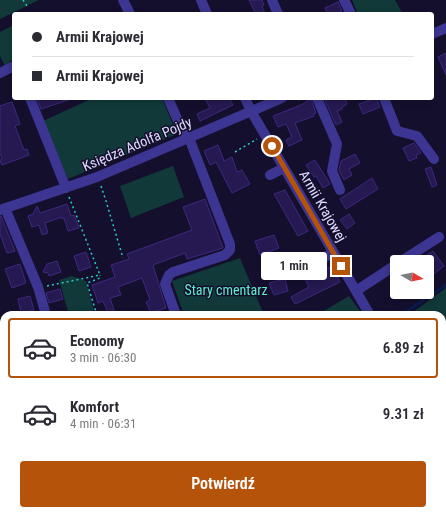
<!DOCTYPE html>
<html lang="pl">
<meta charset="utf-8">
<style>
:root{--surface:#fff;--page:#f7f7f7;--text:#2b2b33;--muted:#7c7c81;--line:#e1e1e2;--accent:#b45309}
body{margin:0;font-family:"Roboto Condensed",sans-serif;background:var(--page);color:var(--text);height:100vh;display:flex;flex-direction:column;font-size:15px;white-space:nowrap}
*{box-sizing:border-box;margin:0}
p{font-size:13px;color:var(--muted)}
.icon{flex:none;width:22px;height:22px;fill:none;stroke:currentColor;stroke-width:2;stroke-linecap:round;stroke-linejoin:round}
.map{position:relative;flex:1;overflow:hidden}
.panel{position:absolute;left:0px;top:311px;width:446px;height:204px;display:flex;flex-direction:column;background:var(--surface);border-radius:12px 12px 0 0;box-shadow:0 2px 6px #0003}
.panel>*{flex:none}
.guide{position:absolute;left:12px;top:12px;width:422px;height:88px;border-radius:4px;box-shadow:0 2px 6px #0003;display:grid;align-content:center;height:88px;padding:0 20px;background:var(--surface)}
.needle{width:26px;rotate:100deg}
.controls{position:absolute;left:390px;top:255px;display:grid;gap:8px}
.controls a{display:grid;place-items:center;width:44px;height:44px;border-radius:4px;background:var(--surface);box-shadow:0 2px 6px #0003;font-size:20px}
.end{position:absolute;width:18px;height:18px;margin:-9px;border:5px solid #b45309;background:#fff;box-shadow:0 0 0 2px #fff}
.from{border-radius:50%}
.bubble{position:absolute;height:28px;border-radius:4px;background:var(--surface);box-shadow:0 2px 6px #0003;font-size:13px;font-weight:600;line-height:28px;text-align:center}
.guide b{display:flex;align-items:center;gap:14px;height:38px;font-size:15px}
.guide b+b{border-top:1px solid var(--line)}
.guide i{width:10px;height:10px;background:var(--text)}
ul{padding:7px 0 0;list-style:none}
li{display:flex;align-items:center;gap:12px;height:60px;margin:0 8px 6px;padding:0 12px;border:2px solid transparent;border-radius:4px}
li div{flex:1}
li b{display:block;font-size:15px}
li em{font-style:normal;font-weight:600}
li.on{border-color:var(--accent)}
li>.icon{width:36px;height:36px;stroke-width:1.5}
.primary-button{display:flex;gap:8px;margin-top:auto;padding:8px 20px}
.primary-button a{flex:1;height:46px;border-radius:4px;background:var(--accent);color:#fff;font-size:16px;font-weight:600;line-height:46px;text-align:center}
.map>svg:first-child{display:block}
</style>
<div class="map">
<svg width="446" height="515" viewBox="0 0 446 515">
<rect width="100%" height="100%" fill="#150f2e"/>
<path fill="#113939" d="M0,0H39L0,19Z
M352,0H395L403,14H358Z
M14,25V58L5,66L0,56V32Z
M93,98H162L177,134L68,179L43,121Z
M173,166L184,197L131,218L120,186Z
M240,258L264,315H184L172,281Z
M72,276L86,281L95,315H69L59,280Z
M446,288V434L442,427V315H406L413,312Z
M349,296L363,315H317Z
M442,475H446V515H423L420,511H442Z
M240,511H288L289,515H241Z"/>
<g fill="none" stroke-linecap="round" stroke-linejoin="round">
<path stroke="#051e51" stroke-width="2.5" d="M401,315L446,285
M0,420H4"/>
</g>
<path fill="#261951" stroke="#3d287f" d="M249,0H262L264,5L262,6L265,14H256Z
M338,2L342,11L340,12L341,14H328L325,8Z
M446,53V75L438,57Z
M37,98H71V99L41,109Z
M205,98H229L233,105L200,121L197,114L210,108Z
M324,98H345L347,104L342,107V109L337,111L342,122L336,125Z
M376,98L380,107L363,114L359,104Z
M311,99L316,113L313,114L314,116L295,123L302,140L289,146L286,140L292,137L286,124L278,127L273,116L301,105Z
M12,102L20,124L15,126L24,150L27,149L29,155L2,165L0,161L2,158L0,153V106Z
M414,143L421,153L416,155L417,158L409,161L403,148Z
M218,145L224,161L232,157L237,172L242,170L250,184L232,193L216,162L210,165L204,151Z
M355,154L360,163L349,169L352,175L344,180L339,170L341,161Z
M315,160L330,184L323,188L316,176L314,177L306,165Z
M431,167L437,185L432,187L425,169Z
M372,178L378,189L346,209L340,199Z
M285,190L308,231L298,236L274,194Z
M205,199L223,248L187,259L185,253L153,265L166,308L151,313L146,302L150,300L142,278L118,287L121,295L110,298L114,310L108,313L103,301L98,303L92,285L115,277L111,265L129,259L127,254L192,230L183,207Z
M67,204L71,216L74,215L79,228L68,231L64,218L62,219V217L45,223L48,233L42,235L39,225L32,227L28,216L33,214L37,206L40,213Z
M349,214L355,223L347,229L340,220Z
M0,216H1L15,251L7,253L0,234Z
M274,235L279,248L260,255L255,241Z
M433,251L444,266L427,279V262H416Z
M86,252L91,267L79,271L74,256Z
M57,261L61,272L49,276L48,273L43,272L47,264Z
M20,264L26,283L12,288L5,269Z
M332,266L340,282L295,304L291,297L309,287L305,279Z
M285,279L288,291L274,295L269,283Z
M60,289L63,299L49,303L46,293Z
M30,296L34,310L21,313L18,299Z"/>
<g fill="none" stroke-linecap="round" stroke-linejoin="round">
<path stroke="#24cbc8" stroke-width="1.5" stroke-dasharray="2 3" stroke-linecap="butt" d="M23,0L27,6
M235,152L257,139
M101,186L106,201L123,258
M69,197L100,275
M47,286L100,275
M97,315L87,283L100,278V275
M79,511L80,515
M242,511L244,515"/>
<path stroke="#3c3592" stroke-width="10" d="M123,0L130,14
M201,0L207,14
M272,0L278,14
M344,0L351,14
M432,34L446,28
M0,73L14,66
M30,98L66,188
M168,98L186,139
M245,98L251,111L370,315
M317,98L337,144L332,171L340,190
M384,98L397,131L417,136L434,159
M270,175L284,168
M5,208L38,287L46,315
M0,210L97,177L282,98
M314,262L334,253
M400,262L439,237
M356,291L397,264
M176,315L165,284L169,275L173,272L225,255L230,250V244L189,138
M442,440L446,448
M442,469L446,468
M196,511L197,515
M219,511L220,515
M329,515L338,511"/>
</g>
<g fill="none" stroke-linecap="round" stroke-linejoin="round">
<path stroke="#b45309" stroke-width="5" d="M272,146L341,266"/>
</g>
<g text-anchor="middle" stroke-width="3" stroke-linejoin="round" paint-order="stroke">
<g font-size="14" fill="#e1dcff" stroke="#150f2e">
<text transform="translate(137 144) rotate(-23)" y="5">Księdza Adolfa Pojdy</text>
<text transform="translate(323 206) rotate(60)" y="5">Armii Krajowej</text>
</g>
<g font-size="14" fill="#5aedce" stroke="#150f2e">
<text x="226" y="295">Stary cmentarz</text>
</g>
</g>
</svg>
<div class="controls">
<a><svg class="needle" viewBox="-14 -14 28 28"><path d="M0-13l5 13h-10z" fill="#e53935"/><path d="M0 13l5-13h-10z" fill="#7c7c81"/></svg></a>
</div>
<i class="end from" style="left:272px;top:146px"></i>
<i class="end" style="left:341px;top:266px"></i>
<div class="bubble" style="left:261px;top:252px;width:66px">1 min</div>
<div class="guide">
<b><i class="from"></i>Armii Krajowej</b>
<b><i></i>Armii Krajowej</b>
</div>
<section class="panel">
<ul>
<li class="on"><svg class="icon" aria-label="car" viewBox="0 0 24 24"><path d="M5 17H2v-5l4-1 3-4h7l3 4 3 1v5h-3M9 17h6M6 11h13"/><circle cx="7" cy="17" r="2"/><circle cx="17" cy="17" r="2"/></svg><div><b>Economy</b><p>3 min · 06:30</p></div><em>6.89 zł</em></li>
<li><svg class="icon" aria-label="car" viewBox="0 0 24 24"><path d="M5 17H2v-5l4-1 3-4h7l3 4 3 1v5h-3M9 17h6M6 11h13"/><circle cx="7" cy="17" r="2"/><circle cx="17" cy="17" r="2"/></svg><div><b>Komfort</b><p>4 min · 06:31</p></div><em>9.31 zł</em></li>
</ul>
<div class="primary-button"><a>Potwierdź</a></div>
</section>
</div>
